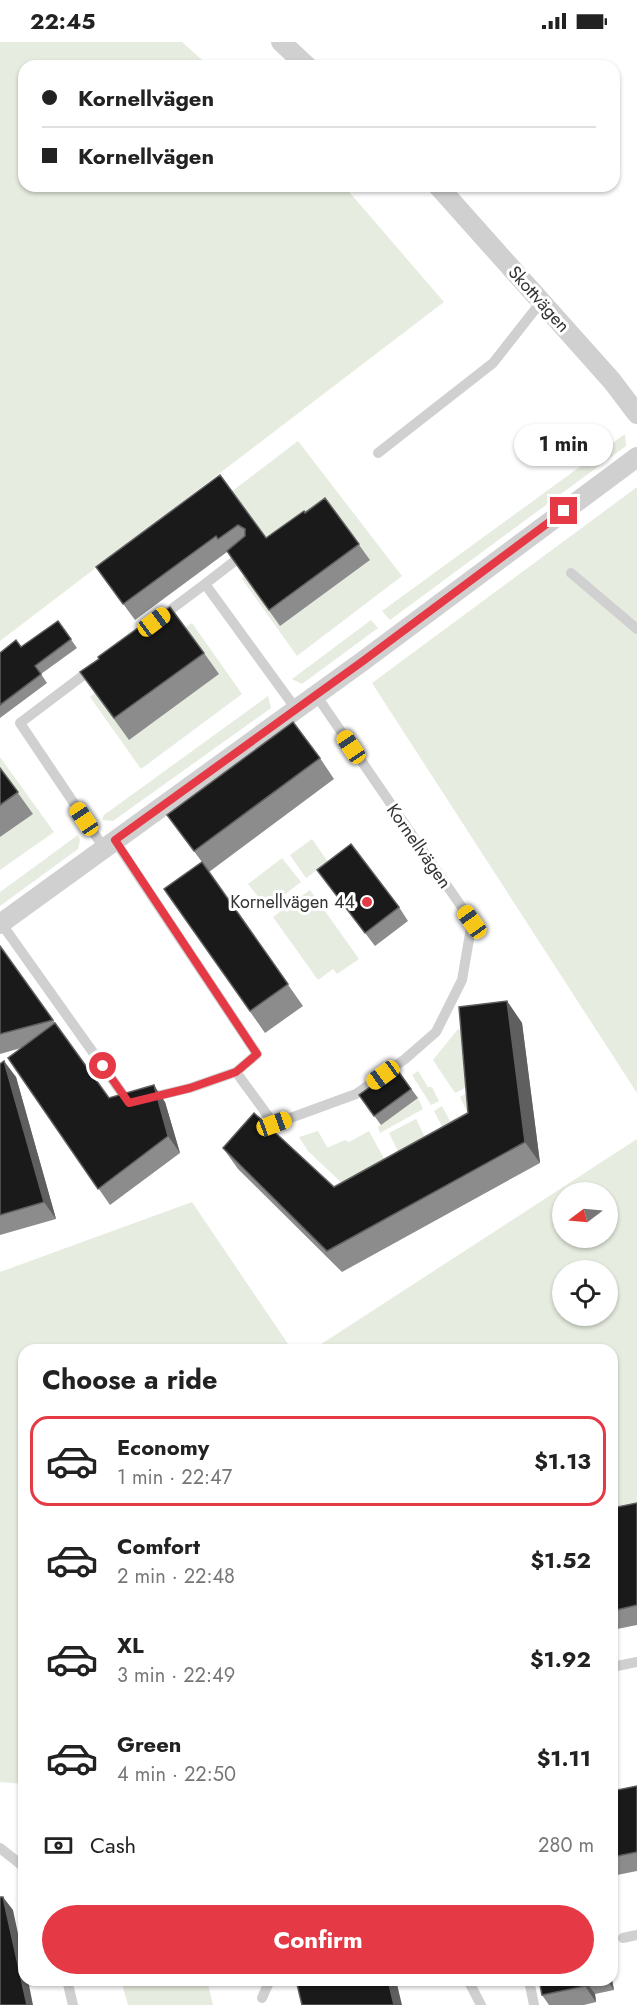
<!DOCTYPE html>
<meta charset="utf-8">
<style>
:root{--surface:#fff;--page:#f2f2f2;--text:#222;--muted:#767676;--line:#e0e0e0;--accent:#e63946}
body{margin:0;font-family:Jost,sans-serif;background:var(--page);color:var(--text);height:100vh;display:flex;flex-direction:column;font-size:22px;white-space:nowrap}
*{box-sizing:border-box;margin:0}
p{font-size:20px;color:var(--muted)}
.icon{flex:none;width:33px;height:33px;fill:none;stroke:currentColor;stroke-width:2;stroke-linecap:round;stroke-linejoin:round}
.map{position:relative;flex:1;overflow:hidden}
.side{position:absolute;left:18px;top:1302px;width:600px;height:642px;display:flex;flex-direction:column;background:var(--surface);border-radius:18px;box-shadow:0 2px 4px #0004}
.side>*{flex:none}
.hud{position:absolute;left:18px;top:18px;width:602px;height:132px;border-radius:18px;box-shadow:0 2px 4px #0004;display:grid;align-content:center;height:132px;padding:0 24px;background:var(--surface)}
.needle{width:39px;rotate:254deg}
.controls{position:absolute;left:552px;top:1140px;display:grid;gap:12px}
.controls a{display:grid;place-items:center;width:66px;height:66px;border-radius:50%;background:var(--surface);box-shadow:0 2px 4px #0004;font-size:30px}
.end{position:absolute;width:27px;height:27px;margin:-14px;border:8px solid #e63946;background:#fff;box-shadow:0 0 0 3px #fff}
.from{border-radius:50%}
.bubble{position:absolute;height:42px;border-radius:21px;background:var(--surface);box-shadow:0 2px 4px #0004;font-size:20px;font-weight:700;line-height:42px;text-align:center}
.car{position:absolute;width:18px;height:36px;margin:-18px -9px;border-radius:8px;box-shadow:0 0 4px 2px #0007;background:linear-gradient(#f5c518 24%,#345 0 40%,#f5c518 0 76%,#345 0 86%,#f5c518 0)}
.hud b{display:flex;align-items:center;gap:21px;height:57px;font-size:22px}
.hud b+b{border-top:2px solid var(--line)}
.hud i{width:15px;height:15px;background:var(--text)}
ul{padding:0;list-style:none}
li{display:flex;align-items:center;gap:18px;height:90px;margin:0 12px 9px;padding:0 12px;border:3px solid transparent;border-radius:18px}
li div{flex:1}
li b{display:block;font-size:22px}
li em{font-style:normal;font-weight:700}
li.on{border-color:var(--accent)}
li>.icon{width:54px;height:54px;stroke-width:1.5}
h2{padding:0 24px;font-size:27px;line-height:72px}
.pay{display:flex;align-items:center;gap:15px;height:66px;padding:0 24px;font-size:22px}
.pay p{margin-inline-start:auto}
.cta{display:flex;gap:12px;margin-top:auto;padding:12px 24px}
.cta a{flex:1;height:69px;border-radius:36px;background:var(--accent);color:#fff;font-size:24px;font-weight:700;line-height:69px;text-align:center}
.status{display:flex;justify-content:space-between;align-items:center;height:42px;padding:0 30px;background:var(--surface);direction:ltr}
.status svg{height:16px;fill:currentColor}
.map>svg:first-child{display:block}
</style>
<div class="status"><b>22:45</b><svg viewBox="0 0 49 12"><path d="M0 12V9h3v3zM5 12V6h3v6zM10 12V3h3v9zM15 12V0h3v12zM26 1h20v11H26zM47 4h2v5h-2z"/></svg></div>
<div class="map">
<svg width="637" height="1963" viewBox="0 0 637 1963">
<rect width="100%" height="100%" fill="#fff"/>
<path fill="#e6ecdf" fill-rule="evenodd" d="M0,0H182L209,24H24V144H344L444,260L0,599Z
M625,392L626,404L390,578L382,569Z
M298,399L402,534L297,614L242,537L245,531L247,538L280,584L273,506L231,450Z
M637,445V1051L372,641Z
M371,578L378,586L302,642L292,637Z
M192,581L242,652L141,727L90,655L95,651L129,697L218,632L185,586Z
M268,654L271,666L113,779L102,778L104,773Z
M0,715L54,790L0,828Z
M78,793L80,798L78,807L0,864V850Z
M312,797L328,820L306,836L290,813Z
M282,816L301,840L267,866L248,842Z
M310,848L359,917L337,932L333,927L318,938L273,875Z
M458,987L464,989L473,1042L455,1051L433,1018Z
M418,1029L428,1045H432L439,1059L431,1063L412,1033Z
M473,1047L477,1078L447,1094L434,1069L442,1064L450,1079L467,1070L460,1055Z
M418,1056L423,1067L380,1091L378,1085Z
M416,1077L428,1101L401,1115L389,1091Z
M318,1089L327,1105H329L345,1098L349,1100L369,1089L388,1124L347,1146L308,1109L299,1095Z
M637,1097V1461L612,1466V1308H312ZM562,1150H608V1196H562ZM562,1228H608V1274H562Z
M192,1160L292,1308H24V1742L0,1740V1230Z
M121,1938H207L213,1963H128Z"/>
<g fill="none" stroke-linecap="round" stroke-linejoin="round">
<path stroke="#d0d0d0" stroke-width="10" d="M378,411L493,321L541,260
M571,531L637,587
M205,542L245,511
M161,575L205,542L296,667
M93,626L20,681L104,806
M115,799L257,1012L236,1030
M1,881L129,1061L133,1060
M148,1056L190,1046L236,1030L274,1082L356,1052L405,1017L436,990L462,938L472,880L316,653
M612,1625L637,1620
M0,1806L24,1825
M623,1896L637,1893
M67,1938L73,1963
M468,1938L481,1963
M529,1938L534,1963
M262,1956L270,1938"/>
<path stroke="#d0d0d0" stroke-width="20" d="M281,0L307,24
M438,144L612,339L637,372
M0,882L363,619L637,415"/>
</g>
<path fill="#8c8c8c" d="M220,433L266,496L325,456L370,518L280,584L227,510L135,578L96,525Z
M58,579L77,606L41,632L47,641L0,676V611L21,605Z
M150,579L204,611L219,632L129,698L80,630Z
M320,716L334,737L209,830L303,964L265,991L164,847L202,820L167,773Z
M0,726L33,772L0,795Z
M317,828L399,865L408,879L375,904Z
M0,904L109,1056L165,1060L180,1111L110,1163L8,1016L21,1006L0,1012Z
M507,959L522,981L540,1121L342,1230L238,1127L223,1106L334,1145L468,1071Z
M0,1022L16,1035L56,1177L0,1193Z
M396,1026L418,1056L381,1083L359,1053Z
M637,1461V1583L612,1588V1466Z
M637,1744V1829L612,1834V1749Z
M539,1938H612L614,1948L595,1952L596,1960L584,1963H549L542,1953Z"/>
<path fill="#5f5f5f" d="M507,959L522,981L540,1121L525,1100Z
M4,1019L16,1035L56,1177L44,1160Z
M154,1043L165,1060L180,1111L168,1094Z
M3,1855L13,1868L24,1920V1938H28L33,1963H27Z
M388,1938H396L402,1963H394Z
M583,1938H585L595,1952L596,1960L585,1944Z
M607,1938H612L614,1948Z"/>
<path fill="#1a1a1a" stroke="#5f5f5f" stroke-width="1.5" d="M220,433L266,496L304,469L305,471L325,456L359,502L269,568L227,509L245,494V487L238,483L218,497L216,494L123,562L96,525Z
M170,565L204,611L114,676L80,630L99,617L98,615L149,578L150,579Z
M58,579L71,597L35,624L41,632L0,663V611L16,598L21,605Z
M293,680L320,716L194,809L167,773Z
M0,726L18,750L0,763Z
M351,802L399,865L365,891L317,828Z
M202,820L288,942L250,969L164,847Z
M0,904L53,978L0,992Z
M507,959L525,1100L327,1209L223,1106L254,1071L334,1145L468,1071L459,965Z
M55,981L109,1056L154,1043L168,1094L98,1147L8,1016Z
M4,1019L44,1160L0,1173V1022Z
M396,1026L411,1047L374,1074L359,1053Z
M637,1461V1563L612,1569V1466Z
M637,1744V1810L612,1815V1749Z
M0,1855H3L27,1963H0Z
M296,1938H388L394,1963H302Z
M539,1938H583L585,1944L542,1953Z"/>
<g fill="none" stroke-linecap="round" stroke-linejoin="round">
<path stroke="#e63946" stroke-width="8" d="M103,1024L129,1061L190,1046L236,1030L257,1012L115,798L363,619L564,469"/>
</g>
<circle fill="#e63946" stroke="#fff" stroke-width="2" cx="367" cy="860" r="6"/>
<g text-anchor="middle" stroke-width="6" stroke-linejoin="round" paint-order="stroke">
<g font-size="18" fill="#333" stroke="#fff">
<text transform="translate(539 257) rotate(48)" y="6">Skottvägen</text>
<text transform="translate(419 804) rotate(55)" y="6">Kornellvägen</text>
</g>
<g font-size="18" fill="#333" stroke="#fff" text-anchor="end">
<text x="355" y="866">Kornellvägen 44</text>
</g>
</g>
</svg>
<div class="controls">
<a><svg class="needle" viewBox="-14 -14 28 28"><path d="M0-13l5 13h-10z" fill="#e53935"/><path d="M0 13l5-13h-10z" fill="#767676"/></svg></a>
<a><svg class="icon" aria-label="locate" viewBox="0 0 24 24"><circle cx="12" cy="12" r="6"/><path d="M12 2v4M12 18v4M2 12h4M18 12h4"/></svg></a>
</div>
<i class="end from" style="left:103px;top:1024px"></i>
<i class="end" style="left:564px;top:469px"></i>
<div class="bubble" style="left:514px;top:382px;width:99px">1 min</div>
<i class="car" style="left:154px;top:580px;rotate:53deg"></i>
<i class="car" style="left:351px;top:705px;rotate:326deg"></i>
<i class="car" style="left:84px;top:777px;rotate:326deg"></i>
<i class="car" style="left:472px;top:880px;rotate:325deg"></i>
<i class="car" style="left:383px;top:1033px;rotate:234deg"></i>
<i class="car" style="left:274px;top:1082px;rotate:70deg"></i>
<div class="hud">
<b><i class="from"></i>Kornellvägen</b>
<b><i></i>Kornellvägen</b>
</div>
<section class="side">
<h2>Choose a ride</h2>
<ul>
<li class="on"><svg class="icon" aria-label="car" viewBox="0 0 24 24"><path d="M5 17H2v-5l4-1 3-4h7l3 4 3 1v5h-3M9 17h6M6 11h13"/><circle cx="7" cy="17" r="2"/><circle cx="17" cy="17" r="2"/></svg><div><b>Economy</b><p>1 min · 22:47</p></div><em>$1.13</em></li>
<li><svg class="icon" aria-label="car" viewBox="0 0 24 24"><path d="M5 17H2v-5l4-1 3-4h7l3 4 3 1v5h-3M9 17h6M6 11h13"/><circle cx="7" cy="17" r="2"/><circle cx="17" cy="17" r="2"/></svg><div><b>Comfort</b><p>2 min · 22:48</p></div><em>$1.52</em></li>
<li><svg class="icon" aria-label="car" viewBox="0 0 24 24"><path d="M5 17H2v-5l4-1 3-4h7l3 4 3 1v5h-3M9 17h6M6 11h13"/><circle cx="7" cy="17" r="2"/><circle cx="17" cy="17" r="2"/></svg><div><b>XL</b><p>3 min · 22:49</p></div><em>$1.92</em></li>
<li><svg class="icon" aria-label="car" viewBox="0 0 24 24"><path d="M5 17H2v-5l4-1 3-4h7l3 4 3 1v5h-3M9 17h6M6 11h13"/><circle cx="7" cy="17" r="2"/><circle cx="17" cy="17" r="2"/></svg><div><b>Green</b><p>4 min · 22:50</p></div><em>$1.11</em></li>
</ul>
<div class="pay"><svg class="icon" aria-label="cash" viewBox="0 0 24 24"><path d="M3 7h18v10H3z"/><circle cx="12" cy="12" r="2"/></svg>Cash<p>280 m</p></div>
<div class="cta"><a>Confirm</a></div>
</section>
</div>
